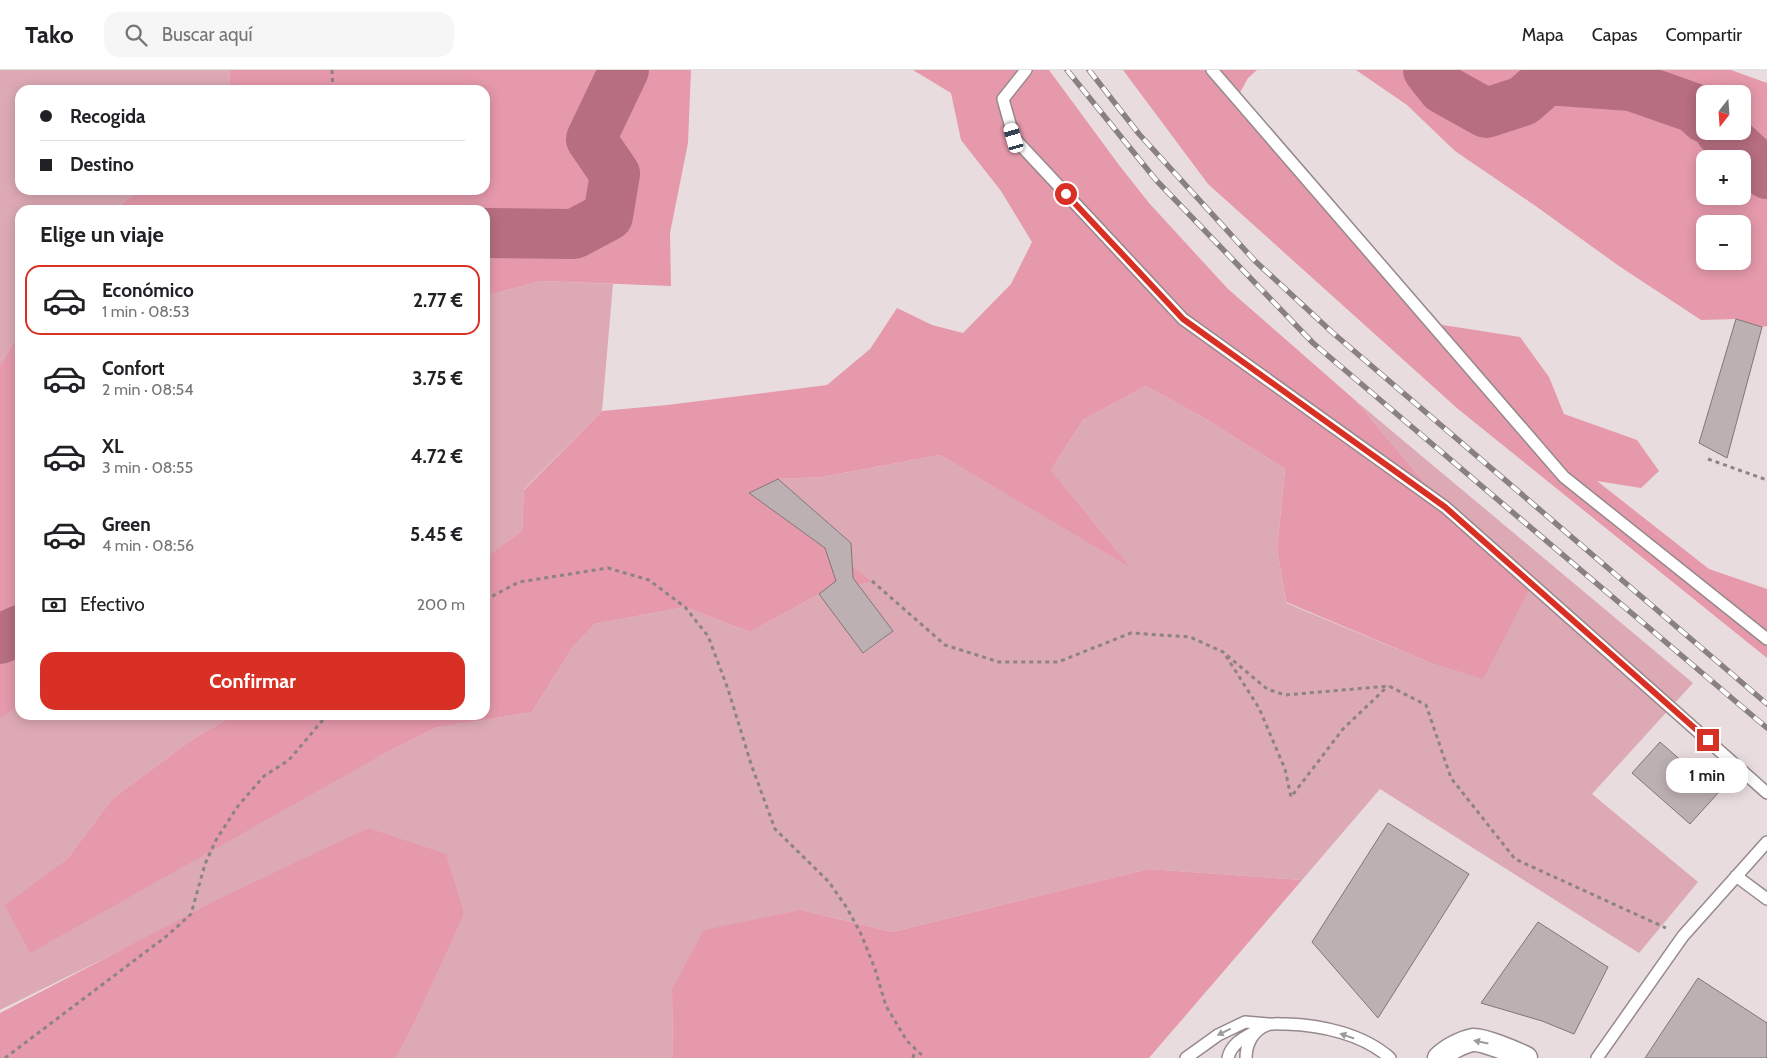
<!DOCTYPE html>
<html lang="es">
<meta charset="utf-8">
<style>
:root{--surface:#fff;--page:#f6f6f6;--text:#202124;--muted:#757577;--line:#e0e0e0;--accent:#d93025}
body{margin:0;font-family:Cabin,sans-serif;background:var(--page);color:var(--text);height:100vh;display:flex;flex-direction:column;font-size:19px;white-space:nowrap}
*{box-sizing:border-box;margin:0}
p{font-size:16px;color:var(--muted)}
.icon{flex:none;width:28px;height:28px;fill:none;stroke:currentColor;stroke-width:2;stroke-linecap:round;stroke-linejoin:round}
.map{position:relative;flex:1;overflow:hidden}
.sheet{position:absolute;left:15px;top:135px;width:475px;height:515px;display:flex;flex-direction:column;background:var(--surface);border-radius:15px;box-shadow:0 2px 12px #0003}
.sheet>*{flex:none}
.banner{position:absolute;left:15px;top:15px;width:475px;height:110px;border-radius:15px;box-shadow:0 2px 12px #0003;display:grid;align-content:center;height:110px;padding:0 25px;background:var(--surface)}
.needle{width:32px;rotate:197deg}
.buttons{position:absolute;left:1696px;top:15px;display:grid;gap:10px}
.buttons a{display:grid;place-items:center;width:55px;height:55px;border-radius:10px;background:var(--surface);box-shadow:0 2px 12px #0003;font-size:25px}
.end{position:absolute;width:22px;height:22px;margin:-11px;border:6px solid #d93025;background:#fff;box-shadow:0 0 0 2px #fff}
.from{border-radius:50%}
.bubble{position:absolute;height:35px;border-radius:15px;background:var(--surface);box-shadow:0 2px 12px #0003;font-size:16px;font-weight:700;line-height:35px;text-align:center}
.car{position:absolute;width:15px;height:30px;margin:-15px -8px;border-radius:6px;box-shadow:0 0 4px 1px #0007;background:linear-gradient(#fff 24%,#345 0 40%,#fff 0 76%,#345 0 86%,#fff 0)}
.banner b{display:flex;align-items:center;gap:18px;height:48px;font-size:19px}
.banner b+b{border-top:1px solid var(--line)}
.banner i{width:12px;height:12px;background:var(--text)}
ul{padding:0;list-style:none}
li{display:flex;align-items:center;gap:15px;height:70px;margin:0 10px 8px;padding:0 15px;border:2px solid transparent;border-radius:15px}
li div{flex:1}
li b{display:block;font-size:19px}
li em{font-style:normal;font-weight:700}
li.on{border-color:var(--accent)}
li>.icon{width:45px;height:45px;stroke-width:1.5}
h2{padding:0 25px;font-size:22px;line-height:60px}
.pay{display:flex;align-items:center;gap:12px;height:55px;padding:0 25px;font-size:19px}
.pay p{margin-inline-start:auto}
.primary-button{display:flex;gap:10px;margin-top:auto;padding:10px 25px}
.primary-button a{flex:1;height:58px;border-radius:15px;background:var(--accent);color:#fff;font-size:20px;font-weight:700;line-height:58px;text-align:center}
header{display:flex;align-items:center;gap:30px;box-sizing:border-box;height:70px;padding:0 25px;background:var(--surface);border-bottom:1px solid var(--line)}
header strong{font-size:24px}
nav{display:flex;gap:28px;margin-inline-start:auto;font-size:18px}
.search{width:350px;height:45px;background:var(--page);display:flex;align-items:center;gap:12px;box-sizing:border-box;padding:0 18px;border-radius:15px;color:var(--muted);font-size:19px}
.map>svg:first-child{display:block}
</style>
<header>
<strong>Tako</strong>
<div class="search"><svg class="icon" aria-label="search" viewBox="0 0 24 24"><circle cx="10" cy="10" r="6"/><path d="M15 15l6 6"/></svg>Buscar aquí</div>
<nav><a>Mapa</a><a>Capas</a><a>Compartir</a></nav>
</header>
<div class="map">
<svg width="1767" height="988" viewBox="0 0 1767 988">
<rect width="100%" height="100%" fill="#e9dcde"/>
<path fill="#dda9b4" d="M0,0H230L229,20H20V120H139L114,140H20V262L0,295Z
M541,211L613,214L602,341L524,419L522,461L485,487V226Z
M1146,316L1204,348L1285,399L1277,479L1286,533L1426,591L1445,437L1356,331L1693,613L1592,724L1698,812L1639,883L1380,719L1302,810L1148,799L892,862L801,840L672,919L673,988H396L413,956L464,843L368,758L0,940V647L20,632V645H234L190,671L112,729L67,789L6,835L378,687L435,658L532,642L572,578L595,554L685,537L750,562L819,524L864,583L893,561L857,514L871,510L843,493L851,473L778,409L822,407L940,385L1130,497L1051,400L1083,350Z"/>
<path fill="#e599ab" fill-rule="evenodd" d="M230,0H691L688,73L670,163L671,216L541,211L485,226V140H114L139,120H485V20H229Z
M913,0H1049L1119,95L1149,133L1228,219L1356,331L1445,437L1532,514L1483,609L1426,591L1286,532L1277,479L1285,399L1204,348L1146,316L1083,350L1051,400L1131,498L940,385L822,407L778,409L749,423L872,511L819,524L750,562L685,537L595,554L572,578L532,642L435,658L378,687L30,883L5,835L67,789L112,729L190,671L234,645H485V487L522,461L524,420L602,341L667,335L827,315L870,279L897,238L932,255L963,263L1011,214L1032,172L1001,121L961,70L951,23Z
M1123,0H1257L1248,8L1237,28L1430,253L1520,267L1549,307L1564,344L1637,370L1659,401L1641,418L1597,411L1709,499L1767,519V588L1458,339L1208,114Z
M1356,0H1731L1767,13V256L1762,257L1736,249L1701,250L1619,196L1537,137L1455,81L1407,35ZM1705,24H1742V61H1705ZM1705,89H1742V126H1705ZM1705,154H1742V191H1705Z
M20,262V635L0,648V295Z
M368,758L446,784L464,844L413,956L396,988H0V943L219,829Z
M1148,799L1302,810L1149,988H673L672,919L704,860L801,840L892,862Z"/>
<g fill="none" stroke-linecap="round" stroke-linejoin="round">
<path stroke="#b66e80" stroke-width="50" d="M1428,0L1443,19L1486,43L1523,31L1547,10L1631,16L1694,38L1705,48
M1720,61L1767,104
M485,163L574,164L608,146L615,104L591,69L624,0
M0,569L20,560"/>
</g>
<path fill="#bdb0b2" stroke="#817577" d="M1736,249L1762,257L1727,388L1699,373Z
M778,409L851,473L853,508L893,561L863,583L819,524L836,511L825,478L749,423Z
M1660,672L1718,723L1690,754L1632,703Z
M1388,753L1469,804L1378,948L1312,872Z
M1538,852L1608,897L1574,964L1542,951L1481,933Z
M1698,908L1767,953V988H1645Z"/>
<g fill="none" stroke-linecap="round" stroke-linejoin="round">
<defs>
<path id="service" d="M1026,0L1003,29L1014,68L1183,249L1445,437L1767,723
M1212,0L1564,407L1767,569
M1736,806L1767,829
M1186,988L1218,965L1245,952L1268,954
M1228,988C1231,974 1243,968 1254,962
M1246,988C1246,974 1253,960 1267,955C1272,953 1280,954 1286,954C1321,955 1363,964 1390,988
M1597,988L1683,866L1767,772"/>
<path id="minor" d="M1439,988C1447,980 1462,972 1473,970C1483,969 1516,983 1526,988"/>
</defs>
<use href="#service" stroke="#96898c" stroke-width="14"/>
<use href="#minor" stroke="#96898c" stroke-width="25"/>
<path stroke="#8d8385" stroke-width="3" stroke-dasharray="4 4" stroke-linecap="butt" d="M332,0L333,20
M1708,389L1767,410
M872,511L945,575L999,592H1058L1131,563L1190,567L1223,582L1267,619L1285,625L1389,616L1426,635L1451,708L1515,789L1666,858
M485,530L519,512L608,498L649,510L685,537L708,566L728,619L751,694L775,759L829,812L847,838L861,864L875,899L886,936L907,971L925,988
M1226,586L1259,638L1285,699L1291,727L1343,659L1388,616
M5,988L168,865L191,844L205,794L216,770L238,736L264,706L289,690L327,645
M913,988L915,979"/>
<use href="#service" stroke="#fff" stroke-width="11"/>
<use href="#minor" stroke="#fff" stroke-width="22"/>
<defs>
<path id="rail" d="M1067,0L1156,110L1313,273L1767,658
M1089,0L1139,64L1255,191L1333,263L1767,634"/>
</defs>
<use href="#rail" stroke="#898081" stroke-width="5.5"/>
<use href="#rail" stroke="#fff" stroke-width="4" stroke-dasharray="11" stroke-linecap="butt"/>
</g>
<defs><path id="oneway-solid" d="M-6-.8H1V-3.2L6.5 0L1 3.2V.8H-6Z" transform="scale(1.25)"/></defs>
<g fill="#9c9a9a">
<use href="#oneway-solid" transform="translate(1224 962) rotate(154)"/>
<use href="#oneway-solid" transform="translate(1347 966) rotate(-161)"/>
<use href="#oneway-solid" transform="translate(1481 972) rotate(-168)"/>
</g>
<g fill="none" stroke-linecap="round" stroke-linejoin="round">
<path stroke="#d93025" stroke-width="6" d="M1066,124L1183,249L1445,437L1708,670"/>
</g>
</svg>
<div class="buttons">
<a><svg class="needle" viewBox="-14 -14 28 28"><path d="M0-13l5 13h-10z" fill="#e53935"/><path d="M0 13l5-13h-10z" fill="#757577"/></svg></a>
<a>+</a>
<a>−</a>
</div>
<i class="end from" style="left:1066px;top:124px"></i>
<i class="end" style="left:1708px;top:670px"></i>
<div class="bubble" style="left:1666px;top:688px;width:82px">1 min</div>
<i class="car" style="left:1014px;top:68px;rotate:344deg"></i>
<div class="banner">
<b><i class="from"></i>Recogida</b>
<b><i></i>Destino</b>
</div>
<section class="sheet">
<h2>Elige un viaje</h2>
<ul>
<li class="on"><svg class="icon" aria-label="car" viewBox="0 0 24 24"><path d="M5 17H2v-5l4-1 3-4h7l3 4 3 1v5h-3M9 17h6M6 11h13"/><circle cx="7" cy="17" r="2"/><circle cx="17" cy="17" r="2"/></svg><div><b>Económico</b><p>1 min · 08:53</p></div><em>2.77 €</em></li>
<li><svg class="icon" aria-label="car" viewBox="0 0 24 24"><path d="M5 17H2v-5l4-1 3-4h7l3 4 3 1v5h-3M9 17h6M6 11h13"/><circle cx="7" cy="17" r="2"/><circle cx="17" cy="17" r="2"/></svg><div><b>Confort</b><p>2 min · 08:54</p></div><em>3.75 €</em></li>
<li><svg class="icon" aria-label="car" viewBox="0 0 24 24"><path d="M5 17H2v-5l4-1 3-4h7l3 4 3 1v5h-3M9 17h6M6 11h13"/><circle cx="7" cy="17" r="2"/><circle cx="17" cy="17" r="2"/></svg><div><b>XL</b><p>3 min · 08:55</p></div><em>4.72 €</em></li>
<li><svg class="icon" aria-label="car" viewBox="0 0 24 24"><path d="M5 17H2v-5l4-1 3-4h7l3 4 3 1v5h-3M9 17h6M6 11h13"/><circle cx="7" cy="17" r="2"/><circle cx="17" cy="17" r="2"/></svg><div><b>Green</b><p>4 min · 08:56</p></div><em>5.45 €</em></li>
</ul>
<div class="pay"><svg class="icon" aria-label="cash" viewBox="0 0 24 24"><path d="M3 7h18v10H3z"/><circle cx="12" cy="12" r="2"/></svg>Efectivo<p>200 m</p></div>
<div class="primary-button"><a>Confirmar</a></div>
</section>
</div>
